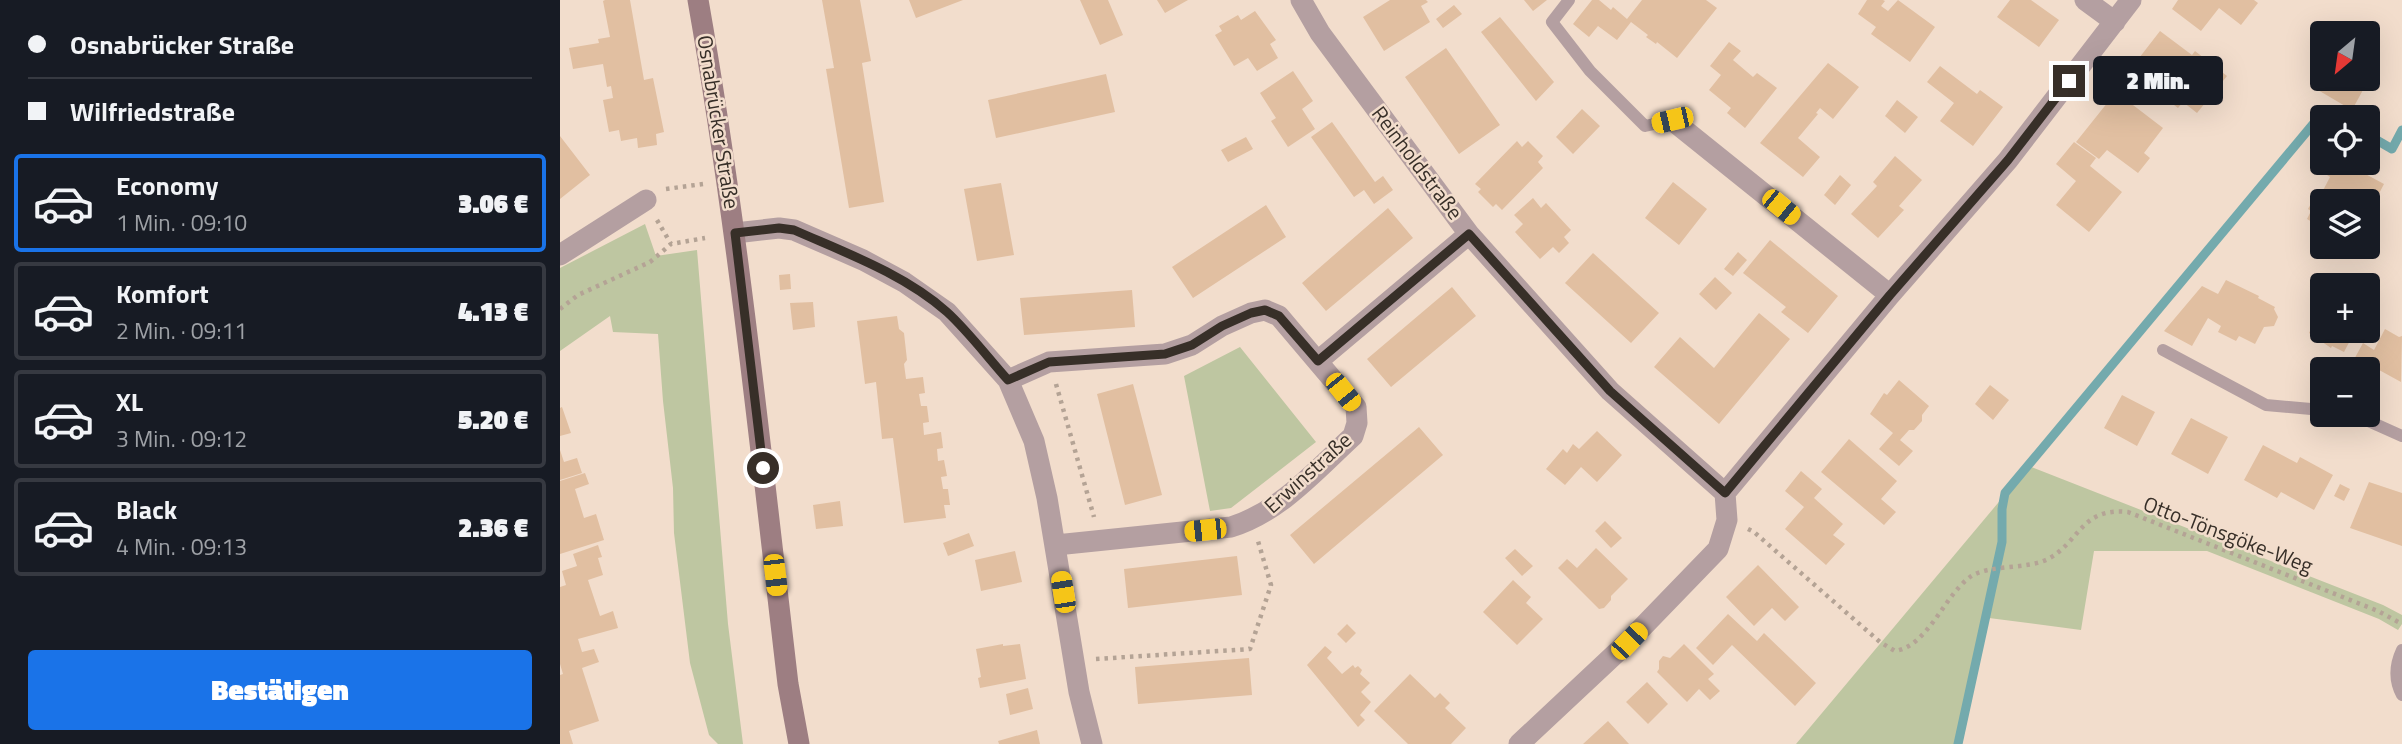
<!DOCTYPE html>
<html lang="de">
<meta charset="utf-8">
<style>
:root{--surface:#171b24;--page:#242831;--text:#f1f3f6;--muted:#9ea1a6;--line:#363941;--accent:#1a73e8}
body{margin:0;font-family:"Titillium Web",sans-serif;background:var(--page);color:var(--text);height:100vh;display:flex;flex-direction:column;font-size:26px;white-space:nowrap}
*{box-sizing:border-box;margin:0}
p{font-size:23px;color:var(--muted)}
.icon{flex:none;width:38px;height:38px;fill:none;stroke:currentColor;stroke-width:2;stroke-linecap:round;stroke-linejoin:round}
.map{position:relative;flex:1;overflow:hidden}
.panel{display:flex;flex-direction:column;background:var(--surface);width:560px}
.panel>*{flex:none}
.top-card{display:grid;align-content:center;height:154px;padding:0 28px;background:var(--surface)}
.needle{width:46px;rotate:209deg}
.fabs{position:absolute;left:1750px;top:21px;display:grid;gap:14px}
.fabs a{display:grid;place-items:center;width:70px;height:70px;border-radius:7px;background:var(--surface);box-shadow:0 7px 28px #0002;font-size:35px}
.end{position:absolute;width:32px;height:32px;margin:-16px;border:9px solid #372f28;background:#fff;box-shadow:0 0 0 4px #fff}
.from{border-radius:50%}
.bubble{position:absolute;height:49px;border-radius:7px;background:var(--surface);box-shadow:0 7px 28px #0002;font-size:23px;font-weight:800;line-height:49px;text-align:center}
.car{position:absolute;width:21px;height:42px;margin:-21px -10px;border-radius:9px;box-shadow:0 0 5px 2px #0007;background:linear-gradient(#f5c518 24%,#345 0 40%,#f5c518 0 76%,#345 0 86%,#f5c518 0)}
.top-card b{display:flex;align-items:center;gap:24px;height:66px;font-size:26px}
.top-card b+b{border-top:2px solid var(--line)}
.top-card i{width:18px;height:18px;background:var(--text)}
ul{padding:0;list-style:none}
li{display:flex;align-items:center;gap:21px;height:98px;margin:0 14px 10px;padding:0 14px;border:4px solid var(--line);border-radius:7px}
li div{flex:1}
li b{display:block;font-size:26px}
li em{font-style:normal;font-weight:800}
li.on{border-color:var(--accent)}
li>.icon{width:63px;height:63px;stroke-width:1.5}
.action{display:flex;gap:14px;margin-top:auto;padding:14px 28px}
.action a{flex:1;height:80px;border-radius:7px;background:var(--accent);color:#fff;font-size:28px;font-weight:800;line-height:80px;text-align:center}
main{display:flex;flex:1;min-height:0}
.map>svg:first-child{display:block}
</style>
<main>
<section class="panel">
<div class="top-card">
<b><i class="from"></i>Osnabrücker Straße</b>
<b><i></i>Wilfriedstraße</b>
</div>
<ul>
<li class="on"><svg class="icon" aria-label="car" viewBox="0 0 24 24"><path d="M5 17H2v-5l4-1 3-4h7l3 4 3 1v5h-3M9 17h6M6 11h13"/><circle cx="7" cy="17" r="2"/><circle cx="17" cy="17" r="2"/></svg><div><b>Economy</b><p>1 Min. · 09:10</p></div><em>3.06 €</em></li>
<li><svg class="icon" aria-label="car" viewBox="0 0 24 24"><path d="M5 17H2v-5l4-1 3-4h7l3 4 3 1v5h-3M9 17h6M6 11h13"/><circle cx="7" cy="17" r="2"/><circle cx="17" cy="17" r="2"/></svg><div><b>Komfort</b><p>2 Min. · 09:11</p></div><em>4.13 €</em></li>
<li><svg class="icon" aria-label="car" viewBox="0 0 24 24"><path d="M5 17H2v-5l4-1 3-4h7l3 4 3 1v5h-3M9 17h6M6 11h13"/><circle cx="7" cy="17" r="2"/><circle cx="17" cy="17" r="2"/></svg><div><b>XL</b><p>3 Min. · 09:12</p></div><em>5.20 €</em></li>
<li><svg class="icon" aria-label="car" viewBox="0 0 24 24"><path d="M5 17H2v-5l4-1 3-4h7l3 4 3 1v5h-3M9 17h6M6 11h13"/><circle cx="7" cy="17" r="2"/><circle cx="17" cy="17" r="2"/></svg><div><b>Black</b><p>4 Min. · 09:13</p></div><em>2.36 €</em></li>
</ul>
<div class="action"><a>Bestätigen</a></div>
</section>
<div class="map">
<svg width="1842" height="744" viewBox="0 0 1842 744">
<rect width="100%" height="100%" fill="#f2ddcc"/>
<path fill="#bec6a1" d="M85,224L96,256L137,250L168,624L183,744H158L149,735L130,663L114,533L113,488L103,401L98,334L53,332L50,316L0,351V268Z
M680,347L756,442L671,508L650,511L624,376Z
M1469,466L1823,605L1842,615V624L1838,630L1819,619L1647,551H1534L1521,630L1429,618L1402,744H1236Z"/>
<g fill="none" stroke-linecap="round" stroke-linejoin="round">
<path stroke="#74aaad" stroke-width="9" d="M1808,135L1832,149L1842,130
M1398,744L1442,542V509L1445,493L1764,111L1776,117"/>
</g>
<path fill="#e1bfa1" d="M45,0H70L84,80L93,78L104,132L96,134L97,145L78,148L77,138L61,141L59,130L49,132L43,100L53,98L51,86L47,87L43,64L13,69L9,48L39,43L38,39L50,37L43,1Z
M262,0H300L311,61L302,63L324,202L289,208L266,69L274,68Z
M349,0H403L356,18Z
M520,0H548L563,35L540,45Z
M597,0H628L605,13Z
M830,0H866L868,2L861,6L870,22L824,51L803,17Z
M964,0H987L973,11Z
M1032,0H1039L1051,10L1053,7L1067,19L1082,0H1146L1157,8L1117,58L1097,42L1096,44L1086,37L1088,35L1071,22L1057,40L1038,26L1029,37L1013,24Z
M1307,0H1323L1325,1L1321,6L1328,11L1338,0L1375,27L1350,62L1311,34L1316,27L1298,14Z
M1450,0H1471L1499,20L1479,47L1437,17Z
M1618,0H1694L1698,3L1681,25L1659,8L1641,31L1612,9Z
M894,5L902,14L883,28L876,19Z
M695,11L716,40L710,44L718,58L697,71L688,58L674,66L655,35L662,31L659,26L678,15L681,20Z
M940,17L994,82L976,101L921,32Z
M1600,31L1632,55L1635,51L1667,76L1637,113L1623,102L1618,108L1569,71Z
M1169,42L1181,51L1173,60L1193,77L1197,73L1217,88L1185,128L1167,113L1171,108L1149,90L1161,75L1150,66Z
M886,48L940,125L899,154L845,77Z
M1268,63L1299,87L1273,119L1260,108L1256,113L1258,114L1238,138L1260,157L1243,177L1200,143Z
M1762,65V79H1809L1792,110L1751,86Z
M1380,66L1417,94L1420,90L1443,107L1413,146L1380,121L1394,103L1367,82Z
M733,71L753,101L742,109L755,129L728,147L711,121L716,118L700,93Z
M546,74L555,112L436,138L428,100Z
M1556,92L1603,128L1584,153L1590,158L1578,173L1547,150L1539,159L1516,142Z
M1337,100L1358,117L1345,133L1325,116Z
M1022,109L1040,126L1013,154L996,137Z
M772,122L815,182L823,176L833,190L814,204L804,190L794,197L751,137Z
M0,136L30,175L0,199Z
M686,137L693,149L668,162L661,150Z
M957,141L962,147L968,141L983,156L978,162L983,168L942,210L936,204L933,207L918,192L921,189L915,184Z
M1514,142L1536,158L1530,166L1562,192L1529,232L1496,205L1516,181L1496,164Z
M1335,156L1362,180L1339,206L1344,210L1318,238L1291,214L1317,186L1313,182Z
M1778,163H1785L1824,184L1811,209L1814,211L1808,222V201H1762V228L1747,219L1751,211L1748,209L1753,200L1757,202L1770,177L1767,175L1772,165L1776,167Z
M1280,175L1291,185L1275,205L1264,195Z
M1113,182L1147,209L1119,245L1085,218Z
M441,183L454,255L417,261L404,189Z
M973,198L981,208L986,203L1011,230L1004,237L1009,243L999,253L993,247L980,259L955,232L963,224L954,215Z
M706,205L726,237L633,298L612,267Z
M828,208L853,238L766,311L742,283Z
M1210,240L1278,296L1248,333L1221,312L1226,307L1183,273Z
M1178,252L1187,260L1173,276L1164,269Z
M1033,253L1099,313L1071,343L1005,283Z
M230,274L231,289L220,290L219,275Z
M1155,277L1172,293L1156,310L1139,294Z
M1666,280L1699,296L1698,298L1715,307L1714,309L1718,317L1714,326L1704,327L1695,344L1679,336L1676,341L1658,332L1661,326L1648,318L1632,346L1604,331L1642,286L1658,294Z
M892,287L916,316L831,387L807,359Z
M572,290L575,327L464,335L460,298Z
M253,302L255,327L233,330L230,303Z
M1762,307V331H1795L1784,352L1772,346L1771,348L1749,333Z
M1199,313L1230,339L1159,424L1094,367L1120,337L1154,368Z
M337,316L339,329L344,333L347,360L344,364L346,379L363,377L365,393L359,394L361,406H367L369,422L363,423L364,435L381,432L383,448L377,449L378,461L384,460L387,476L381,477L383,489H388L390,505H384L386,518L344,523L333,438L322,439L316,382L305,384L297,321Z
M1825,329L1839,337L1842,336L1841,382L1810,365L1807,369H1798L1791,365L1803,343L1814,350Z
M1339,380L1369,406L1362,415V421L1354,430H1349L1340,440L1353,451L1339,466L1319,449L1333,433L1310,414L1324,393L1327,395Z
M573,384L602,495L565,505L537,394Z
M1430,385L1449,400L1433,420L1415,404Z
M1562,395L1595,412L1577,446L1544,428Z
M2,407L11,433L0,436V408Z
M1631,418L1668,437L1648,474L1611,454Z
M859,427L883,455L754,564L730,535Z
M1037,431L1062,455L1037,482L1021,467L1005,485L986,469L1003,449L1007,453L1013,444L1019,449Z
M1289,439L1337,481L1321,499L1336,512L1324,525L1261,472Z
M1703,445L1737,463L1740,457L1773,475L1754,510L1721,492L1717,498L1684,480Z
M0,450L4,462L17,458L22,473L0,480Z
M1241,471L1262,489L1254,498L1283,524L1273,535L1285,544L1266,565L1225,529L1244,507L1225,491Z
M25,473L29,484L15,489L24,518L36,514L44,540L0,554V481Z
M1809,482L1842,493V546L1790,528Z
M1780,484L1790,489L1784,501L1774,496Z
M280,501L283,526L256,529L253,505Z
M1045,521L1062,538L1051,548L1035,531Z
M409,533L414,546L388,556L383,543Z
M38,545L42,557L38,558L43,575L28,580L40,616L53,611L58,628L18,639L22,652L34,649L39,662L22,668L39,721L9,731L13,744H0V675L3,674L0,664V587L6,585L2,571L17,566L13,554Z
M1036,548L1068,579L1051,596V600L1044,608L1039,609L998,568L1007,559L1017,568Z
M955,549L973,566L962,576L945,558Z
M455,551L462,582L421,591L415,560Z
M677,556L682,595L568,608L564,569Z
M1198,565L1239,607L1225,621L1212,608L1194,626L1166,597Z
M953,580L971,597L966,603L983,619L957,645L923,612Z
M1168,614L1197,641L1204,633L1256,683L1235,706L1172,645L1153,665L1136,648Z
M787,624L796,633L786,643L777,634Z
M443,644V646L460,644L466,679L420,688L418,678L421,677L416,649Z
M1124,644L1154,674L1148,679L1160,691L1150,700L1139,689L1127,702L1097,672L1099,669V661L1103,656L1110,658Z
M765,646L772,652L767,658L782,674L793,665L795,668L798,666L802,670L800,674L810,683L801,692L811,702L800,715L805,720L798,727L747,665Z
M689,658L692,695L578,704L575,667Z
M850,674L875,698L880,693L890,703L885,708L906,728L891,744H848L814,711Z
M1087,682L1108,704L1088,724L1066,702Z
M468,688L473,709L450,715L446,694Z
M1048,721L1069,744H1023Z
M477,730L480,744H439L438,741Z"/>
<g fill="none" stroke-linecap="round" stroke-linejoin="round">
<path stroke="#b4a395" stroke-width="4.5" stroke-dasharray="3.5 5" stroke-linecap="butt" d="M106,189L143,184
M97,220L111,244L145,238
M0,309L18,295L90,262L111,244
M496,384L534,517
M1188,529L1194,532L1320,642L1335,651C1368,646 1384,596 1410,577C1428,564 1466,570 1488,559C1520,542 1521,507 1568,512L1818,611L1842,624
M536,659L690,649L711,585L698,541"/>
<path stroke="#b49fa1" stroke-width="12" d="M1009,0L992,22L1030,71L1085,126L1112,120
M1603,350L1706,405L1762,410
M1795,415L1842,436
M1842,650C1835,665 1834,680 1842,695"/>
<path stroke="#b49fa1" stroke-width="21" d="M741,0L760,33L909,234L1050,391L1165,493
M1525,0L1555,22
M1112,120L1330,295
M175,233L219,228L234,230L303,260L344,282L387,312L448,380L474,441L487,498L519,692L532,744
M0,255L86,200
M758,361L909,234
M448,380L489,362L605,354L632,345L662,326L691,313L705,310L719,316L796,407L797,423L793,436C756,470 720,512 671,527L496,545
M959,744L1069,641L1158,549L1167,520L1165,493L1330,295L1448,160L1571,0"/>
<path stroke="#9d7e82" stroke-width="21" d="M138,0C178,227 201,455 228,684L239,744"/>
</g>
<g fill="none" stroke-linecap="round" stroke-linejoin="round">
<path stroke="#372f28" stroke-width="9" d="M203,468L175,233L219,228L234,230C286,253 344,274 387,312C408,331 429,359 448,380L489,362L605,354L632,345L662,326L691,313L705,310L719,316L758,361L909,234L1050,391L1165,493L1330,295L1448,160L1509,81"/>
</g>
<g text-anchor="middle" stroke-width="5" stroke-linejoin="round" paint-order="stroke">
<g font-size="21" fill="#372f28" stroke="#f2ddcc">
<text transform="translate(158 122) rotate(81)" y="7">Osnabrücker Straße</text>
<text transform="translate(857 163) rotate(53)" y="7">Reinholdstraße</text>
<text transform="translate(748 473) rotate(-42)" y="7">Erwinstraße</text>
<text transform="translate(1668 535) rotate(21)" y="7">Otto-Tönsgöke-Weg</text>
</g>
</g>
</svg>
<div class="fabs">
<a><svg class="needle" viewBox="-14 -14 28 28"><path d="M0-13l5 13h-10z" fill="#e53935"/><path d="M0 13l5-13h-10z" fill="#9ea1a6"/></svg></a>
<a><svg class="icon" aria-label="locate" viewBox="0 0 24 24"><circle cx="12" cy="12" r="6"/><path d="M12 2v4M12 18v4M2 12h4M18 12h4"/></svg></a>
<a><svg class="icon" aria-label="layers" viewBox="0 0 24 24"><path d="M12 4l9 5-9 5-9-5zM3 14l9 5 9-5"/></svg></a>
<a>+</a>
<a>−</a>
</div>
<i class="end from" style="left:203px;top:468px"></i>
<i class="end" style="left:1509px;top:81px"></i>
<div class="bubble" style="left:1533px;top:56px;width:130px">2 Min.</div>
<i class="car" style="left:1112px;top:120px;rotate:257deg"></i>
<i class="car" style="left:1221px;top:207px;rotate:129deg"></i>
<i class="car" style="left:783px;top:392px;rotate:141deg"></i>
<i class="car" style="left:645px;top:530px;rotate:264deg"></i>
<i class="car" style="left:215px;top:575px;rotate:173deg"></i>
<i class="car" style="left:503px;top:592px;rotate:351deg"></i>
<i class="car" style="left:1069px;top:641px;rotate:44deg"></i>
</div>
</main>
